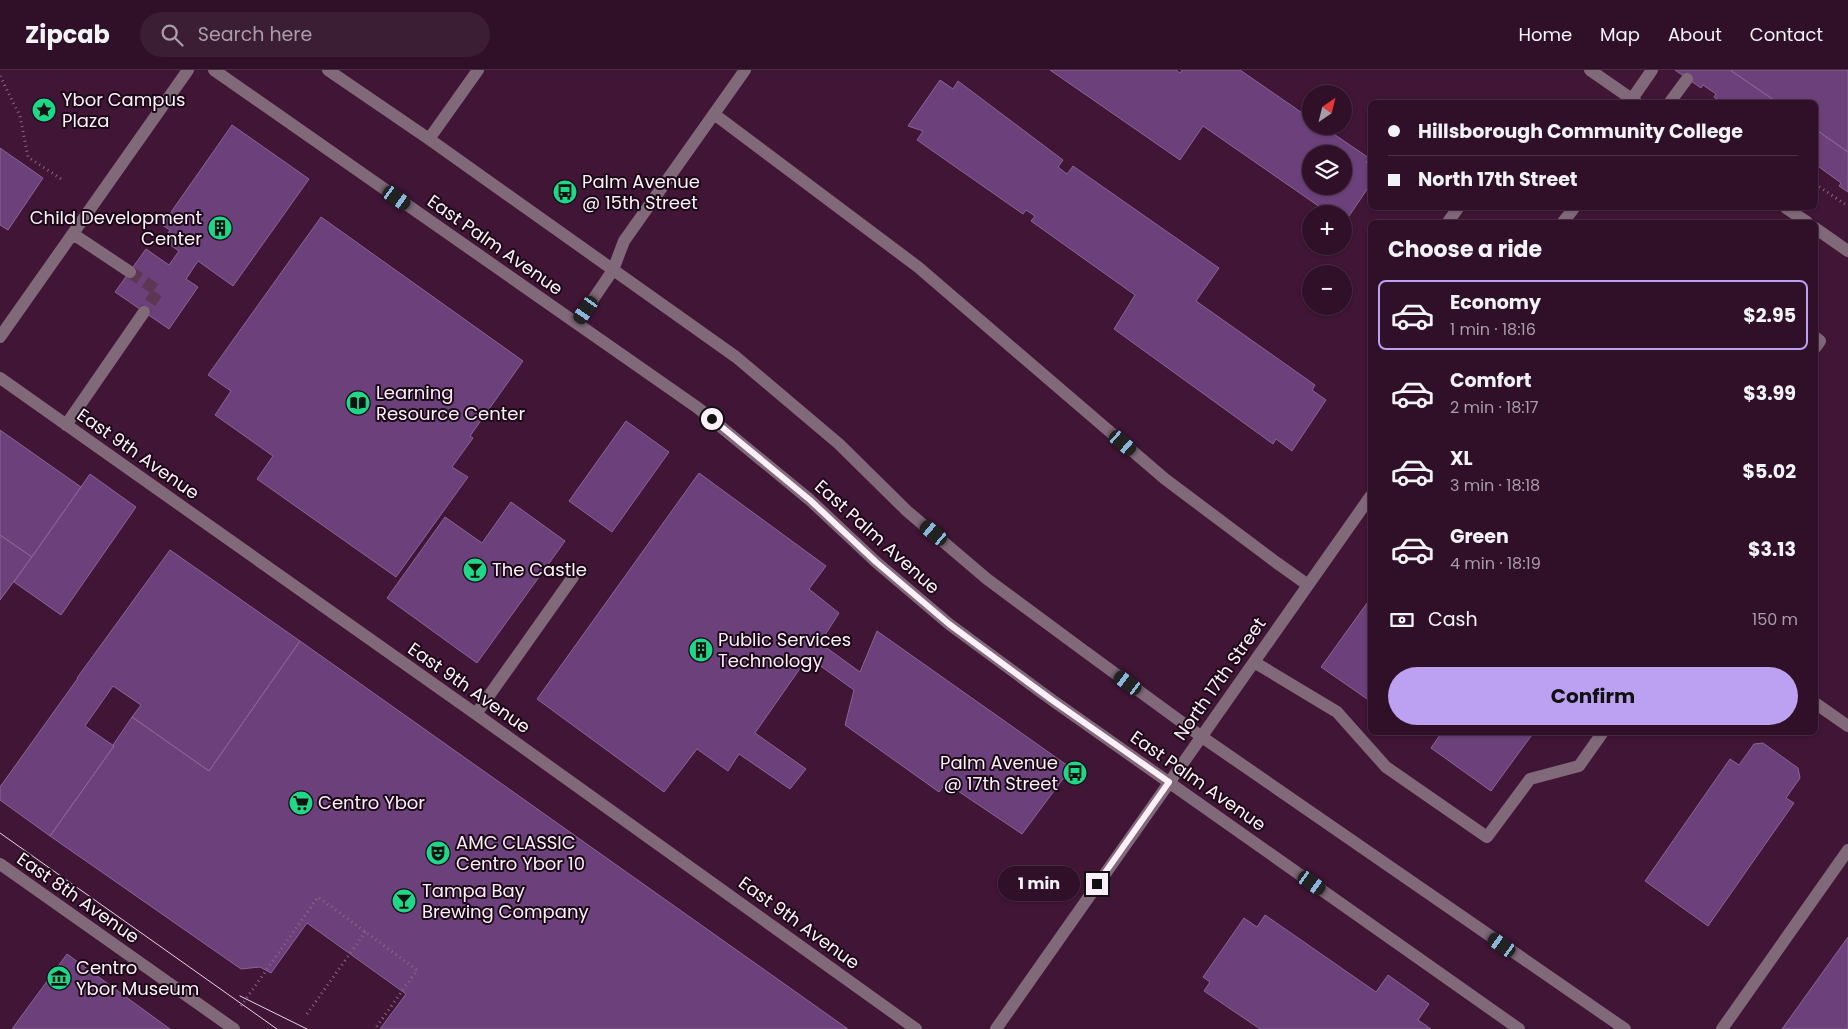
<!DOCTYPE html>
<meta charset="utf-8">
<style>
:root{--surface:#301028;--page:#3c1e34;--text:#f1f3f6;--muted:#a89da8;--line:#4b3045;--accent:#bca0f2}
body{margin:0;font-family:Poppins,sans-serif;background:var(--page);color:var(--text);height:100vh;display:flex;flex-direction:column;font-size:19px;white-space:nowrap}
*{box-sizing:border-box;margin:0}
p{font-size:16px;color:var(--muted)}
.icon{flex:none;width:28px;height:28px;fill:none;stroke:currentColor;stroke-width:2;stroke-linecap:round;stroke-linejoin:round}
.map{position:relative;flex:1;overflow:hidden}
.side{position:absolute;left:1368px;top:150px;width:450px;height:515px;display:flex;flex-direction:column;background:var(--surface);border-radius:8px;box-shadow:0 1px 4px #0004,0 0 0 1px var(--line)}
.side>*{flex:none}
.guide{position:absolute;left:1368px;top:30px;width:450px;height:110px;border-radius:8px;box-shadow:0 1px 4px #0004,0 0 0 1px var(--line);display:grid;align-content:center;height:110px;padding:0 20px;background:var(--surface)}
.needle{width:32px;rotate:35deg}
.fabs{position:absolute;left:1302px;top:15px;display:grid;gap:10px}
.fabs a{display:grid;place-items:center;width:50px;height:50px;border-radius:50%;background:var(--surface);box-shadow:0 1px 4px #0004,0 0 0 1px var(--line);font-size:25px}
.end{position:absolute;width:22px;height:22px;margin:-11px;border:6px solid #fcf0f8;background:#111;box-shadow:0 0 0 2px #111}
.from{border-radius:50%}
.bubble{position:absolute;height:35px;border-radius:18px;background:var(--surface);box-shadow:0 1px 4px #0004,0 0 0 1px var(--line);font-size:16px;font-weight:700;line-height:35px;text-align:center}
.car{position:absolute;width:15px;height:30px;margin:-15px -8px;border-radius:6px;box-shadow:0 0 4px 1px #0007;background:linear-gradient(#222 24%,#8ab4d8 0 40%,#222 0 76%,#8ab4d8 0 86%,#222 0)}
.guide b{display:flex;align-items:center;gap:18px;height:48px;font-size:19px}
.guide b+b{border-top:1px solid var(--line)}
.guide i{width:12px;height:12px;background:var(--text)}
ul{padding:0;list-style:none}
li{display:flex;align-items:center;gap:15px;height:70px;margin:0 10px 8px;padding:0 10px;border:2px solid transparent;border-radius:8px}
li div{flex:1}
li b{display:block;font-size:19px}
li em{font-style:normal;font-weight:700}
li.selected{border-color:var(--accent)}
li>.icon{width:45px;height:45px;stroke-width:1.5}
h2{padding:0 20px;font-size:22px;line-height:60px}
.pay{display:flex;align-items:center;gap:12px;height:55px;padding:0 20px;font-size:19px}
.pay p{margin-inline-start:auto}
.action{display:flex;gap:10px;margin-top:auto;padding:10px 20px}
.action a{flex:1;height:58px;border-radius:30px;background:var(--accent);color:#111;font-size:20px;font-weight:700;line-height:58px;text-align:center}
header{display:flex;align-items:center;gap:30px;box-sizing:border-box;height:70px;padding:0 25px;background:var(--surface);border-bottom:1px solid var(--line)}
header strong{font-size:24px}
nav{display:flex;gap:28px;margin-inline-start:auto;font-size:18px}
.search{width:350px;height:45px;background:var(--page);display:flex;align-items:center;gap:12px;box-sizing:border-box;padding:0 18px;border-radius:28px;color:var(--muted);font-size:19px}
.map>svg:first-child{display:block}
</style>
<header>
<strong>Zipcab</strong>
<div class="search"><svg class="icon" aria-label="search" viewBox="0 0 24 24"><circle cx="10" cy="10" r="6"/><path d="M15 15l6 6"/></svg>Search here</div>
<nav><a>Home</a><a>Map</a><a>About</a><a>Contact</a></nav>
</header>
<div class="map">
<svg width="1848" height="959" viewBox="0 0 1848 959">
<rect width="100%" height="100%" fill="#401536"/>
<path fill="#6c417b" stroke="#886594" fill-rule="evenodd" d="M1050,0H1176L1180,3L1182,0H1240L1311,49V56H1322L1369,88L1366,92L1370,95V115L1347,149L1344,147V144H1340L1335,141L1333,144H1330L1203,56L1180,90ZM1311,84H1344V116H1311Z
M1675,0H1730L1777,32H1721L1714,27L1716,24L1703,15L1701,18Z
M1730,0H1848V82L1815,59V32H1777Z
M940,10L953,19L958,11L1063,90L1058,97L1067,104L1073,96L1219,198L1196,231L1315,315L1312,320L1326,330L1292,381L1276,369L1273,374L1114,259L1135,225L1031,151L1035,146L1026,140L1023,144L917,70L923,61L908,56Z
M232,55L309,109L233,216L198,191L186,209L198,217L169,259L115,222L146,179L169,195L179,181L163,170L170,160L162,155Z
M1815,59L1848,82V122L1839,116L1841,113L1815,94Z
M0,78L43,108L8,160L0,155Z
M321,147L523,291L470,366L473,368L452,397L468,407L396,507L257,409L273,386L215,345L231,321L208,305Z
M626,351L669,382L612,462L569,431Z
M0,360L81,417L32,487L0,465Z
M699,403L826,496L809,519L839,543L820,573L860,602L877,561L1071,698L1022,764L946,713L939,722L845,655L854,620L808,587L755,663L806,699L790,719L739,684L728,701L697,679L664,722L537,629Z
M90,404L136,437L61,545L14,512Z
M511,432L565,471L477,593L387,528L445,447L482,473Z
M0,465L32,487L0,530Z
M170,480L300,571L209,701L132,647L141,635L113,616L85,656L114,676L50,766L0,730V717L78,608H77Z
M1370,529V631L1321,597Z
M300,571L848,959H380L406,924L307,853L271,903L260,897L241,899L50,766L114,676L113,675L132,647L209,701Z
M1442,662H1534L1491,721L1431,678Z
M1763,673L1798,698L1800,708L1786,728L1794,733L1708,856L1645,811L1730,689L1739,695L1754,674Z
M1265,845L1376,922L1388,905L1429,934L1418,950L1431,959H1260L1204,921L1210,912L1203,907L1244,848L1257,857Z
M1848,867V959H1782Z
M67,884L170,959H12Z"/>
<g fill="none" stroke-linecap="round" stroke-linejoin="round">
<path stroke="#5c3653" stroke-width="12" stroke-dasharray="12 6" stroke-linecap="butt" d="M130,202L158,221L144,242"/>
<path stroke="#886981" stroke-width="3" stroke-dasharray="1 4" stroke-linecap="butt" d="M0,6L20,46L28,87L64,111
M1815,114L1848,136
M241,936L318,827L417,900L375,959
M307,944L366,861"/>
<path stroke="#806979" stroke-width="12" d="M214,0L698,338L810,430L876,492L949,554L1052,630L1519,959
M328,0L429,69L736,287L839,374L907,441L987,509L1083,580L1202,667L1625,959
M1590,0L1636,32
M1632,29L1652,0
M1670,32L1687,9
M714,44L918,197L1165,409L1277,493L1308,515
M429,69L478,0
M1786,138L1807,152
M1448,152L1458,138
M1563,152L1574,138
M1815,158L1848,181
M73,164L130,202
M577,253L613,200L624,171L745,0
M0,267L188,0
M1815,267L1820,271L1815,278
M0,308L476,644L916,959
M66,355L144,242
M1254,592L1337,642L1386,697L1487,767L1530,709L1579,696L1603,662
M1815,633L1848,656
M476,644L573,507
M0,794L234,959
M996,959L1370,427
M1722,959L1848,780"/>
<path stroke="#e4d4df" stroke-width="1" d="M0,763L277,959
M240,926L307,959"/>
</g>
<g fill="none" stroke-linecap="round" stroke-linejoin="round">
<path stroke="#fcf0f8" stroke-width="6" d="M712,349L810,430L876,492L949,554L1052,630L1169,712L1097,814"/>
</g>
<defs>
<symbol id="sight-disc" viewBox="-11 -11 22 22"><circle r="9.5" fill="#1ed887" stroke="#1c0917"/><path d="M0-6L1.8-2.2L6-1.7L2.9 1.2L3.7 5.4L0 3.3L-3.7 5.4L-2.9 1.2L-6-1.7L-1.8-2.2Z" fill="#111"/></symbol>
<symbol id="bus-disc" viewBox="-11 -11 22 22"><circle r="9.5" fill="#1ed887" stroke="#1c0917"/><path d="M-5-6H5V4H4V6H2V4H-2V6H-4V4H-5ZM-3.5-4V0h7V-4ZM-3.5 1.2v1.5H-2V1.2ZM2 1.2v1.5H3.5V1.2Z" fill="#111"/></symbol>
<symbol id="building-disc" viewBox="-11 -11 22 22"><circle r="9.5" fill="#1ed887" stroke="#1c0917"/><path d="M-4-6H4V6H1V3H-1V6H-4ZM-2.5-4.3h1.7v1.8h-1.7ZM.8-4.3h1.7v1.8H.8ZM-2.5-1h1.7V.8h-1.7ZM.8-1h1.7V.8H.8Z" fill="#111"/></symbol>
<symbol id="library-disc" viewBox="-11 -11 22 22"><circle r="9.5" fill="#1ed887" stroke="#1c0917"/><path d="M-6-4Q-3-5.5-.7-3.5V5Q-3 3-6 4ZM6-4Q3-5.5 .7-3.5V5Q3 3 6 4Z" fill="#111"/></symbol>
<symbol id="bar-disc" viewBox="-11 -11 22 22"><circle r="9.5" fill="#1ed887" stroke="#1c0917"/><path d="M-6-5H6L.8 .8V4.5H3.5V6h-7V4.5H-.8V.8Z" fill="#111"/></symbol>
<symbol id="supermarket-disc" viewBox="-11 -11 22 22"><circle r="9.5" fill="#1ed887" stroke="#1c0917"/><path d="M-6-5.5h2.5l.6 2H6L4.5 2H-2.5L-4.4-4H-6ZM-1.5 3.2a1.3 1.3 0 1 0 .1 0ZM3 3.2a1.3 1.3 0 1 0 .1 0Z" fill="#111"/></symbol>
<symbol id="theatre-disc" viewBox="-11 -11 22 22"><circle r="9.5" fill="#1ed887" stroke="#1c0917"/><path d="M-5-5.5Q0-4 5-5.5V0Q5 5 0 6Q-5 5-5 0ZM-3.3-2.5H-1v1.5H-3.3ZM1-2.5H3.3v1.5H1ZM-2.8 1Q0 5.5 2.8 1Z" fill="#111"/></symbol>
<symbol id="museum-disc" viewBox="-11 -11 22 22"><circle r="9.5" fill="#1ed887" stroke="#1c0917"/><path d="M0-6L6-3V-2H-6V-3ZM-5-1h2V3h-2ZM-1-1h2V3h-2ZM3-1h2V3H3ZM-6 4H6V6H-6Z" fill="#111"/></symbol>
</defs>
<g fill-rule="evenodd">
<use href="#sight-disc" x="30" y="26" width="28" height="28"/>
<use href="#bus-disc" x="551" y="108" width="28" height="28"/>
<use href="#building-disc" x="206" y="144" width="28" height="28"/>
<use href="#library-disc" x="344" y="319" width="28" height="28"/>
<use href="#bar-disc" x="461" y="486" width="28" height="28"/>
<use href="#building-disc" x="687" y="566" width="28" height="28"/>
<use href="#bus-disc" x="1061" y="689" width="28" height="28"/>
<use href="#supermarket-disc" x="287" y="719" width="28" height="28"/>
<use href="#theatre-disc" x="424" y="769" width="28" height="28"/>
<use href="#bar-disc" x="390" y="817" width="28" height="28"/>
<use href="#museum-disc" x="45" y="894" width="28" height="28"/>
</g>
<g text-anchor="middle" stroke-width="4" stroke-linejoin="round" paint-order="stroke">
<g font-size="18" fill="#fcf0f8" stroke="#1c0917" text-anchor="start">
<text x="62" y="36">Ybor Campus<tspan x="62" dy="21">Plaza</tspan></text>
<text x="582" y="118">Palm Avenue<tspan x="582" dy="21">@ 15th Street</tspan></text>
<text x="202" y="154" text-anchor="end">Child Development<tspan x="202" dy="21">Center</tspan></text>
<text x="376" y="329">Learning<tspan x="376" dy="21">Resource Center</tspan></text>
<text x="492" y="506">The Castle</text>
<text x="718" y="576">Public Services<tspan x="718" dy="21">Technology</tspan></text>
<text x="1058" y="699" text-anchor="end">Palm Avenue<tspan x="1058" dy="21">@ 17th Street</tspan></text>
<text x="318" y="739">Centro Ybor</text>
<text x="456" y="779">AMC CLASSIC<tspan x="456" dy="21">Centro Ybor 10</tspan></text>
<text x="422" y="827">Tampa Bay<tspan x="422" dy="21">Brewing Company</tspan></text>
<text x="76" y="904">Centro<tspan x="76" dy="21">Ybor Museum</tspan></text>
</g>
<g font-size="18" fill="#fcf0f8" stroke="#1c0917">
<text transform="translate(495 175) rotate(35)" y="6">East Palm Avenue</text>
<text transform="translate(138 384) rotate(35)" y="6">East 9th Avenue</text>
<text transform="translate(877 467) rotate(42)" y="6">East Palm Avenue</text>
<text transform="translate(1220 609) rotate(-55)" y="6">North 17th Street</text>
<text transform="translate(469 618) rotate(35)" y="6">East 9th Avenue</text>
<text transform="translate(1198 711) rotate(35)" y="6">East Palm Avenue</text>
<text transform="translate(78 828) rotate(35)" y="6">East 8th Avenue</text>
<text transform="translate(799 853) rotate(36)" y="6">East 9th Avenue</text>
</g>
</g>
</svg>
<div class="fabs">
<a><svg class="needle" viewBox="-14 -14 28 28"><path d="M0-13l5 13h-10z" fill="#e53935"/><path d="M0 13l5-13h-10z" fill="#a89da8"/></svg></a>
<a><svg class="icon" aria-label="layers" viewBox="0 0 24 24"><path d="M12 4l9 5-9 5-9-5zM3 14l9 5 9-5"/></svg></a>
<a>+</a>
<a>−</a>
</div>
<i class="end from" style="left:712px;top:349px"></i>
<i class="end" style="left:1097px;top:814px"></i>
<div class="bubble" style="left:998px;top:796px;width:82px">1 min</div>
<i class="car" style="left:397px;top:128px;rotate:125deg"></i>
<i class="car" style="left:586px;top:240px;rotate:215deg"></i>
<i class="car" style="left:1123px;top:373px;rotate:131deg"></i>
<i class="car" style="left:934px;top:463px;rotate:310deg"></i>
<i class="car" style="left:1128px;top:613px;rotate:306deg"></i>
<i class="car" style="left:1312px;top:813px;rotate:125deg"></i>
<i class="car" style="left:1502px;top:875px;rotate:305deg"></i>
<div class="guide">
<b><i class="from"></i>Hillsborough Community College</b>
<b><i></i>North 17th Street</b>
</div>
<section class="side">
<h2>Choose a ride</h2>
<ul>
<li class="selected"><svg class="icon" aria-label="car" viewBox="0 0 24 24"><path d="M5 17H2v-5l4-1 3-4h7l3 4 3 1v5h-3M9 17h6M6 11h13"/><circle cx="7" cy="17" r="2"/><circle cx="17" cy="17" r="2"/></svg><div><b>Economy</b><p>1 min · 18:16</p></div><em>$2.95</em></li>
<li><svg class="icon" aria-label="car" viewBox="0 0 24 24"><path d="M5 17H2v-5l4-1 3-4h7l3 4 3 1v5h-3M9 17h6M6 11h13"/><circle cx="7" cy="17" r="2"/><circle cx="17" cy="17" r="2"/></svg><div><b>Comfort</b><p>2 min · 18:17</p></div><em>$3.99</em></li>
<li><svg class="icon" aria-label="car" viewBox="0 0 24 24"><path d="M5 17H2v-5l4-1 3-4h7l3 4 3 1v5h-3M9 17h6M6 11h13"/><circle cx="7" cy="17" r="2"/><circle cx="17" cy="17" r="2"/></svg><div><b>XL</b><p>3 min · 18:18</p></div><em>$5.02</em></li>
<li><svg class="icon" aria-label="car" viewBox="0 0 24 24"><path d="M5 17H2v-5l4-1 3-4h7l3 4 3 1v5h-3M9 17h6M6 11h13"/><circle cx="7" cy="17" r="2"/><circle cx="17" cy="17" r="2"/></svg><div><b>Green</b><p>4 min · 18:19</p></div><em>$3.13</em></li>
</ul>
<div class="pay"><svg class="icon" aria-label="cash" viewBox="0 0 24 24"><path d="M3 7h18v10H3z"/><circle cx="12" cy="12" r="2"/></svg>Cash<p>150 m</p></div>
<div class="action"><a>Confirm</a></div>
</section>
</div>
